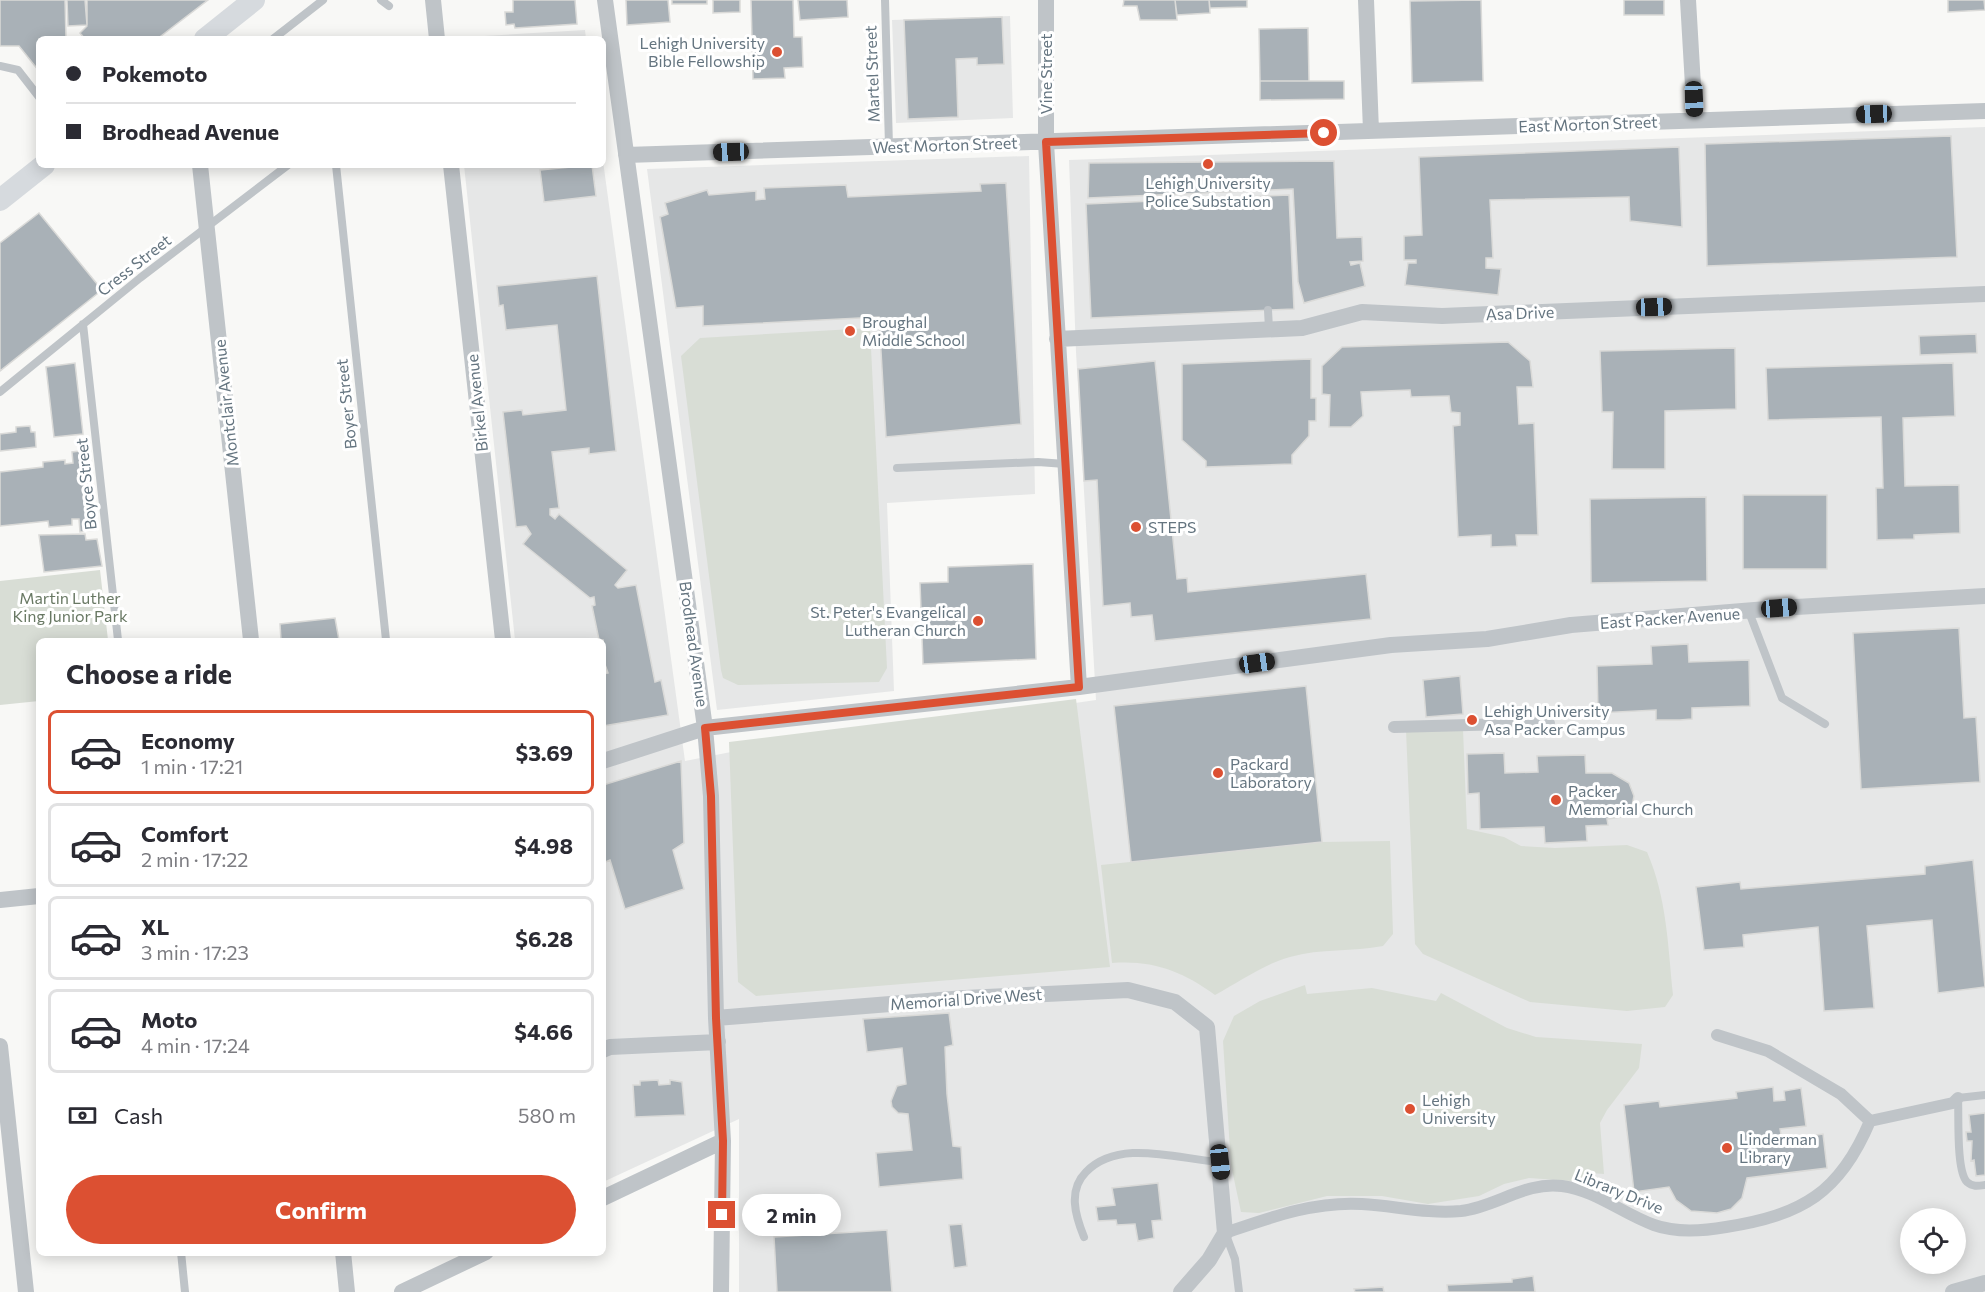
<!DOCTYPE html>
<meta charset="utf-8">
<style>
:root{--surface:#fff;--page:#f7f7f7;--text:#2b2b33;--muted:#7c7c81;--line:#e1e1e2;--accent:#dc5032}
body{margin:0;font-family:Commissioner,sans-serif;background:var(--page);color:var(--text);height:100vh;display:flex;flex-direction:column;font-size:22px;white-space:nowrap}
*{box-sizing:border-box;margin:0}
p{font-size:20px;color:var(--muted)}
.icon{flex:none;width:33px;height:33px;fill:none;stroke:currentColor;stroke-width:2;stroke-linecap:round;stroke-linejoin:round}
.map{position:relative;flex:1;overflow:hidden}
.details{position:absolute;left:36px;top:638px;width:570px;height:618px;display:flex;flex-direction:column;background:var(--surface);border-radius:9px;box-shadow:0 3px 15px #0003}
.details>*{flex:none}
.banner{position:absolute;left:36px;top:36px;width:570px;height:132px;border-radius:9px;box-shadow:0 3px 15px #0003;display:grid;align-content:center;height:132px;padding:0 30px;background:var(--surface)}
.controls{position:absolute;left:1900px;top:1208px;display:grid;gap:12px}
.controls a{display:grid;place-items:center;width:66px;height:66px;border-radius:50%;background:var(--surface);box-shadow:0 3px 15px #0003;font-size:30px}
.end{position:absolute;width:27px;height:27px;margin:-14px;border:8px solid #dc5032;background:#fff;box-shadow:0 0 0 3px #fff}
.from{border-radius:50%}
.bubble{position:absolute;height:42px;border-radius:21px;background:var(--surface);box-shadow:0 3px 15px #0003;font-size:20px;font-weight:700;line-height:42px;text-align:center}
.car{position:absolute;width:18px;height:36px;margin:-18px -9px;border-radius:8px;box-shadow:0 0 4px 2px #0007;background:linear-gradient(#222 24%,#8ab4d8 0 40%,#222 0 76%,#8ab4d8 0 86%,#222 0)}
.banner b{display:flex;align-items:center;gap:21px;height:57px;font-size:22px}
.banner b+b{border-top:2px solid var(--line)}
.banner i{width:15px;height:15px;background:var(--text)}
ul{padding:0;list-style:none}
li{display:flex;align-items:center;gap:18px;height:84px;margin:0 12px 9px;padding:0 18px;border:3px solid var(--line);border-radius:9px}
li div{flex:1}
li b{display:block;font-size:22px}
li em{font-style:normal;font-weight:700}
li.active{border-color:var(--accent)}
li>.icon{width:54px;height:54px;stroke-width:1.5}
h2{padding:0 30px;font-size:27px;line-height:72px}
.pay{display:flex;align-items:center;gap:15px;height:66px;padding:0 30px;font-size:22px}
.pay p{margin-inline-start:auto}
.action{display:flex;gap:12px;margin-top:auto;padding:12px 30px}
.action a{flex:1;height:69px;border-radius:36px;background:var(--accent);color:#fff;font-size:24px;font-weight:700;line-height:69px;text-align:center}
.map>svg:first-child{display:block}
</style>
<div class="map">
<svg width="1985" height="1292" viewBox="0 0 1985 1292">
<rect width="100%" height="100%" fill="#f8f8f6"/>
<path fill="#e6e7e7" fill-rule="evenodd" d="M1010,16L1013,118L896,123L892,20Z
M585,30L586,39L451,38Z
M1985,127V1292H739V1119L603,1182V640H515L464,165H603V161L685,761L731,752L1096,700L1076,352L1069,160ZM1911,1218H1956V1263H1911Z
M1029,156L1035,494L887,503L894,691L717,710L647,169Z"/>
<path fill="#d8ddd5" d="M870,328L887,668L879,682L738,685L723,678L721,670L681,356L700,338Z
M100,570L108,640H39V701L0,705V581Z
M1076,699L1110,967L756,996L738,982L729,742Z
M1463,729L1467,829L1504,837L1521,846L1555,848L1627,845L1647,852C1667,898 1668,946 1673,995L1665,1007L1627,1011L1530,1002L1423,954L1415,944L1406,730Z
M1390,841L1393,934L1383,946C1353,952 1321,948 1290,957C1264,964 1239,982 1215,995C1182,971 1153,960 1112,963L1101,865L1322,842Z
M1305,985L1307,994L1372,988L1436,1001L1441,993L1507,1028L1536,1037L1642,1044L1639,1068L1607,1110L1600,1123L1604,1174L1591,1173L1585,1182L1529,1178L1504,1184L1479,1196L1428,1204L1382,1196H1327L1259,1213L1241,1212L1231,1165L1223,1041L1234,1016L1260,1001Z"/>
<path fill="#a9b1b7" stroke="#dadad8" stroke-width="1.5" d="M0,0H65L66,39H39V71L19,46H0Z
M67,0H85L87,25L68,26Z
M87,0H208L157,39H85L80,33L87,26Z
M513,0H575L577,24L515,28L514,24L506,25L505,12H513Z
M626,0H668L670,22L627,25Z
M672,0H707V4H672Z
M713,0H740V12L713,13Z
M751,0H793L794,37H802L803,67L784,68L785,78L753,79Z
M798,0H847L848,17L800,20Z
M1124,0H1175L1177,20H1140L1137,6H1123Z
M1175,0H1209L1210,13L1177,15Z
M1209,0H1247V7L1210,8Z
M1481,0L1483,81L1412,83L1410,1Z
M1624,0H1664V15H1624Z
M1948,0H1984L1985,10L1948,12Z
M1002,17L1004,64L977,65V58L956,59L958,117L908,119L904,20Z
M1308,28L1309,81H1260L1259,29Z
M1260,81H1344V99L1260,100Z
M1951,136L1957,257L1707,266L1705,144Z
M1679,147L1682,227L1630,221L1629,197L1490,200L1493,258H1486V268L1501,269L1498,295L1405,285L1408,263H1416V260H1404V236L1422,235L1419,157Z
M1334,161L1337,238L1362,237L1363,261L1350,262L1351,265L1360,263L1365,286L1304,303L1298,282L1293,189L1088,198L1089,163Z
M592,165L596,196L544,202L540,170Z
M1006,183L1021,424L886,437L879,317L703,326V306L676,308L660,217L668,214L665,203L707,190L709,195L756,191V200L765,199L764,188L846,185L848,197L981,191L980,184Z
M1289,195L1294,309L1091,318L1086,204Z
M39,213L102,290L0,371V243Z
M597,276L616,451L589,454V448L552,452L559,508L550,509V515L555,519L559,514L627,570L615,585L618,588L636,585L655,682L661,680L668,715L603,726V674L608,673L603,659V640H599L592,606L595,605L594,597L590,598L523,544L531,534L526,526L516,527L503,412L522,410L523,415L566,410L557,325L506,330L503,305L499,306L497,286Z
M1976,334L1977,353L1920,355L1919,336Z
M1508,342L1530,361L1533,387H1517L1519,424L1534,423L1538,535H1516L1517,546L1491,547V535L1458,537L1453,426L1460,425V413L1451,412L1449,396L1411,397L1410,390L1361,392L1363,416L1351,427H1329L1330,395L1322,394V366L1342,347Z
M1735,348L1736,409L1665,411V469H1612L1613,412H1602L1600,351Z
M1311,359V398H1316V421H1309V436L1292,455V464L1206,467V461L1182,440V364Z
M1155,361L1177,579L1187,578L1188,592L1366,574L1371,619L1155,641L1152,615L1131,617L1130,603L1103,606L1097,480L1084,481L1078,369Z
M75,363L83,434L54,437L46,367Z
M1953,363L1955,416L1903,418L1905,486L1959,485L1960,533L1914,535V539L1877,540L1876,488H1883L1881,417L1768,420L1766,368Z
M30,426L31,432H35L36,447L0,451V434L16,432V427Z
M88,450L96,530L80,532L79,519H72V525L49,527L48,521L0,526V472L43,467V462L65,460V464L73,463L72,452Z
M1743,495H1827V569H1743Z
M1706,497L1707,581L1591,583L1590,499Z
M85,534L86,540L97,539L102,566L44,572L39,535Z
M1033,564L1036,659L923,664L920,583L948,582V567Z
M335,618L339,640H281L280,624Z
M1959,628L1964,718L1976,717L1980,782L1861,789L1853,633Z
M1688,644L1689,662L1749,660L1750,706L1692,708V719L1680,720H1656V710L1598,713L1597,666L1652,664L1651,646Z
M1460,676L1463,714L1426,717L1423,680Z
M1306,686L1322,842L1131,862L1114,706Z
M1504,753L1505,773L1538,772L1537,756L1585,755L1586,773H1612L1629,783L1634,796L1631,812L1622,817L1607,819L1608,825L1586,826L1587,841L1545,843L1544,827L1480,829L1479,793L1468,794L1467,754Z
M681,761L684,843L673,850L684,889L625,909L610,860L603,863V785Z
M1973,860L1985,987L1938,993L1932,920L1867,926L1874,1008L1824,1011L1818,927L1743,935L1744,947L1704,950L1696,887L1740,882L1741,889L1925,874V866Z
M949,1013L953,1045L945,1047L947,1094L953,1146L961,1147L963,1179L879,1187L876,1153L912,1150L908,1114L898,1113L892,1107L891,1101L897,1086L906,1084L902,1048L867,1052L863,1019Z
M658,1080L659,1085L670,1084V1080L682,1082L685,1115L635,1117L633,1085H640V1081Z
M1773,1087L1774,1101L1785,1100L1784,1091L1801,1088L1806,1126L1780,1129L1782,1140L1823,1134L1827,1168L1747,1178L1742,1198L1731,1209L1717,1213L1691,1211L1676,1200L1669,1187L1634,1192L1624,1105L1659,1101L1660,1107L1737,1098L1736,1092Z
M1985,1113V1175L1976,1176L1974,1160L1971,1161L1972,1141H1967L1966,1132H1971L1969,1115Z
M1158,1183L1162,1220L1152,1221L1154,1238L1138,1241L1135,1224L1117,1225L1116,1220L1098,1221L1096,1207L1115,1205L1112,1188Z
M962,1224L967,1266L954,1268L949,1225Z
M887,1230L892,1292H777L774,1237Z
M1533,1276L1535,1292H1448L1447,1285L1512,1282V1279Z
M1383,1287L1384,1292H1355L1354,1289Z"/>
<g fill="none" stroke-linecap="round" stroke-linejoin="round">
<path stroke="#bfc4c8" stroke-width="8" d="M381,0L389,6
M885,0L889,146
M273,39L323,0
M0,66L18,70L39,97
M336,165L386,640
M1268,310L1269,329
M83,324L118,640
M0,392L140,278L288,165
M897,468L1038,462L1065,464
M1749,612L1782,698L1825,724
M1985,1095L1958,1098C1959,1115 1956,1171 1967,1182C1973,1187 1978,1186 1985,1185
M1226,1235L1235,1259L1239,1292
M1084,1237C1075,1215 1068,1190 1086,1172C1119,1138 1177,1159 1219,1162
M181,1252L185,1292"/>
<path stroke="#bfc4c8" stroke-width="12" d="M1394,727L1549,723
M1717,1035L1768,1051L1841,1094L1870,1121
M1225,1233C1269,1218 1314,1201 1362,1204C1396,1206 1427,1214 1461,1211C1496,1207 1526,1181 1562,1186C1595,1190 1623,1214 1654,1225C1676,1233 1703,1231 1726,1227C1802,1215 1840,1193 1870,1121L1953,1103L1958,1098"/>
<path stroke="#bfc4c8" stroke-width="16" d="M433,0L437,39
M605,0L705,728L711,796L716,1018L723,1141L721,1292
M1046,0V143L1079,687
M1366,0L1371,131
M1688,0L1695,120
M626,155L1985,111
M200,165L251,640
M451,165L503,640
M1057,339L1302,328L1362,312L1442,316L1985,294
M603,761L705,728L1079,687L1391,645L1487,639L1571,625L1779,608L1985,596
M0,900L39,896
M716,1018L965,998L1128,990L1175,1002L1207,1027L1225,1233L1209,1260L1181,1292
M0,1046L26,1292
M603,1050L610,1047L718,1042
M603,1198L723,1141
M343,1252L347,1292
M402,1292L486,1252
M1953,1292L1985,1283"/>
<path stroke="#d6dade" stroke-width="22" d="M205,39L254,0
M0,200L44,165"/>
</g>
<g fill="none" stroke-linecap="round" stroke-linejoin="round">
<path stroke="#dc5032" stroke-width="8" d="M722,1215L723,1141L716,1018L711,796L705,728L1079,687L1046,142L1324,133"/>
</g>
<g fill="#dc5032" stroke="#fff" stroke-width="2">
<circle cx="777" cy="52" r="6"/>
<circle cx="1208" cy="164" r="6"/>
<circle cx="850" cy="331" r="6"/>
<circle cx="1136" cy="527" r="6"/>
<circle cx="978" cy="621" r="6"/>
<circle cx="1472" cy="720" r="6"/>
<circle cx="1218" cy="773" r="6"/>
<circle cx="1556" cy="800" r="6"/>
<circle cx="1410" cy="1109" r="6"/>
<circle cx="1727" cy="1148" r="6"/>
</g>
<g text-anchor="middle" stroke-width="6" stroke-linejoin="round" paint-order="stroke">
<g font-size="16" fill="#657580" stroke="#fff" text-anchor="start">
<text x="765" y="49" text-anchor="end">Lehigh University<tspan x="765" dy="18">Bible Fellowship</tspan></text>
<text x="1208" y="189" text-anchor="middle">Lehigh University<tspan x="1208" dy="18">Police Substation</tspan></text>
<text x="862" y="328">Broughal<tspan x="862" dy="18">Middle School</tspan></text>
<text x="1148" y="533">STEPS</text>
<text x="966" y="618" text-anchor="end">St. Peter's Evangelical<tspan x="966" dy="18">Lutheran Church</tspan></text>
<text x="1484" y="717">Lehigh University<tspan x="1484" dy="18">Asa Packer Campus</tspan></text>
<text x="1230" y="770">Packard<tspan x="1230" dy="18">Laboratory</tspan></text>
<text x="1568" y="797">Packer<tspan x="1568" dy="18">Memorial Church</tspan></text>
<text x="1422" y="1106">Lehigh<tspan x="1422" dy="18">University</tspan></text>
<text x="1739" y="1145">Linderman<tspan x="1739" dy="18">Library</tspan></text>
</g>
<g font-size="16" fill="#657580" stroke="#fff">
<text transform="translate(872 74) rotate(-92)" y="6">Martel Street</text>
<text transform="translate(1046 74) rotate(-90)" y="6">Vine Street</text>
<text transform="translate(1588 124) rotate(-2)" y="6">East Morton Street</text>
<text transform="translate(945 145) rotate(-2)" y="6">West Morton Street</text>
<text transform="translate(134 265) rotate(-38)" y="6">Cress Street</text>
<text transform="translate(1520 313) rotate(-2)" y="6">Asa Drive</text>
<text transform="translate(226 403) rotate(-96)" y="6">Montclair Avenue</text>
<text transform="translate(477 403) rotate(-96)" y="6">Birkel Avenue</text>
<text transform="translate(346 404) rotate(-96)" y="6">Boyer Street</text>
<text transform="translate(86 484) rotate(-96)" y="6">Boyce Street</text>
<text transform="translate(1670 618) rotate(-4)" y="6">East Packer Avenue</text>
<text transform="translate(694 644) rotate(82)" y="6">Brodhead Avenue</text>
<text transform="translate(966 999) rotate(-4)" y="6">Memorial Drive West</text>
<text transform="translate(1619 1191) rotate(22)" y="6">Library Drive</text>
</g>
<g font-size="16" fill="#687863" stroke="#fff">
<text x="70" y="604">Martin Luther<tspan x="70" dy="18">King Junior Park</tspan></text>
</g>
</g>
</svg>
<div class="controls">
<a><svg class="icon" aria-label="locate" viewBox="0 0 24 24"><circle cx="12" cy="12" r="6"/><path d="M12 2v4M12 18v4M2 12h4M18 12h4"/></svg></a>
</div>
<i class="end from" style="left:1324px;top:133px"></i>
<i class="end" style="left:722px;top:1215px"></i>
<div class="bubble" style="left:742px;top:1194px;width:99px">2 min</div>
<i class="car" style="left:1694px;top:99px;rotate:178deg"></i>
<i class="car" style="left:1874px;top:114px;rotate:268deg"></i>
<i class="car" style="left:731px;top:152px;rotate:268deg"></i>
<i class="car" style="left:1654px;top:307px;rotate:88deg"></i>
<i class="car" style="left:1779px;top:608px;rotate:86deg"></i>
<i class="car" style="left:1257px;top:663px;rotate:82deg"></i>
<i class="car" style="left:1220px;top:1162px;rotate:174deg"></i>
<div class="banner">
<b><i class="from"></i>Pokemoto</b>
<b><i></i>Brodhead Avenue</b>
</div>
<section class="details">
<h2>Choose a ride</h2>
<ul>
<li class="active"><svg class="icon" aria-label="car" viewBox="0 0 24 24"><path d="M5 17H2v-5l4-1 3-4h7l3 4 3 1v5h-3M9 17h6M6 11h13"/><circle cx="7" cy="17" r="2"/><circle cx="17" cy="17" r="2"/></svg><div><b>Economy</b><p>1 min · 17:21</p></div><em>$3.69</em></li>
<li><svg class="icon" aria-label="car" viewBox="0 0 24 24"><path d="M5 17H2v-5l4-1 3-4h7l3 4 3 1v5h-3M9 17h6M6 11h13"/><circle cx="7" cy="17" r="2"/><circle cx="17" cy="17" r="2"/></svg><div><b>Comfort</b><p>2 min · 17:22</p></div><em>$4.98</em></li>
<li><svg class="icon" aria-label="car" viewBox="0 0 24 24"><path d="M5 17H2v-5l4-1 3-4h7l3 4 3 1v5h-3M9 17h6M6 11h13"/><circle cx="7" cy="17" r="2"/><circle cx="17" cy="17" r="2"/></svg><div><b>XL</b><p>3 min · 17:23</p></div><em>$6.28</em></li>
<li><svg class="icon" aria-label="car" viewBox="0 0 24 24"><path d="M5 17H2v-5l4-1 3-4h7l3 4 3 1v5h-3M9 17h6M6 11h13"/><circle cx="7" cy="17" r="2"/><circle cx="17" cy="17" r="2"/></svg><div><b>Moto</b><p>4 min · 17:24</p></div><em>$4.66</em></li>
</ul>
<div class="pay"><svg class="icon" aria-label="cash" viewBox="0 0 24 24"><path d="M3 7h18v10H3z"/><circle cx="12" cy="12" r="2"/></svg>Cash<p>580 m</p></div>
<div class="action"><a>Confirm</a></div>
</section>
</div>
